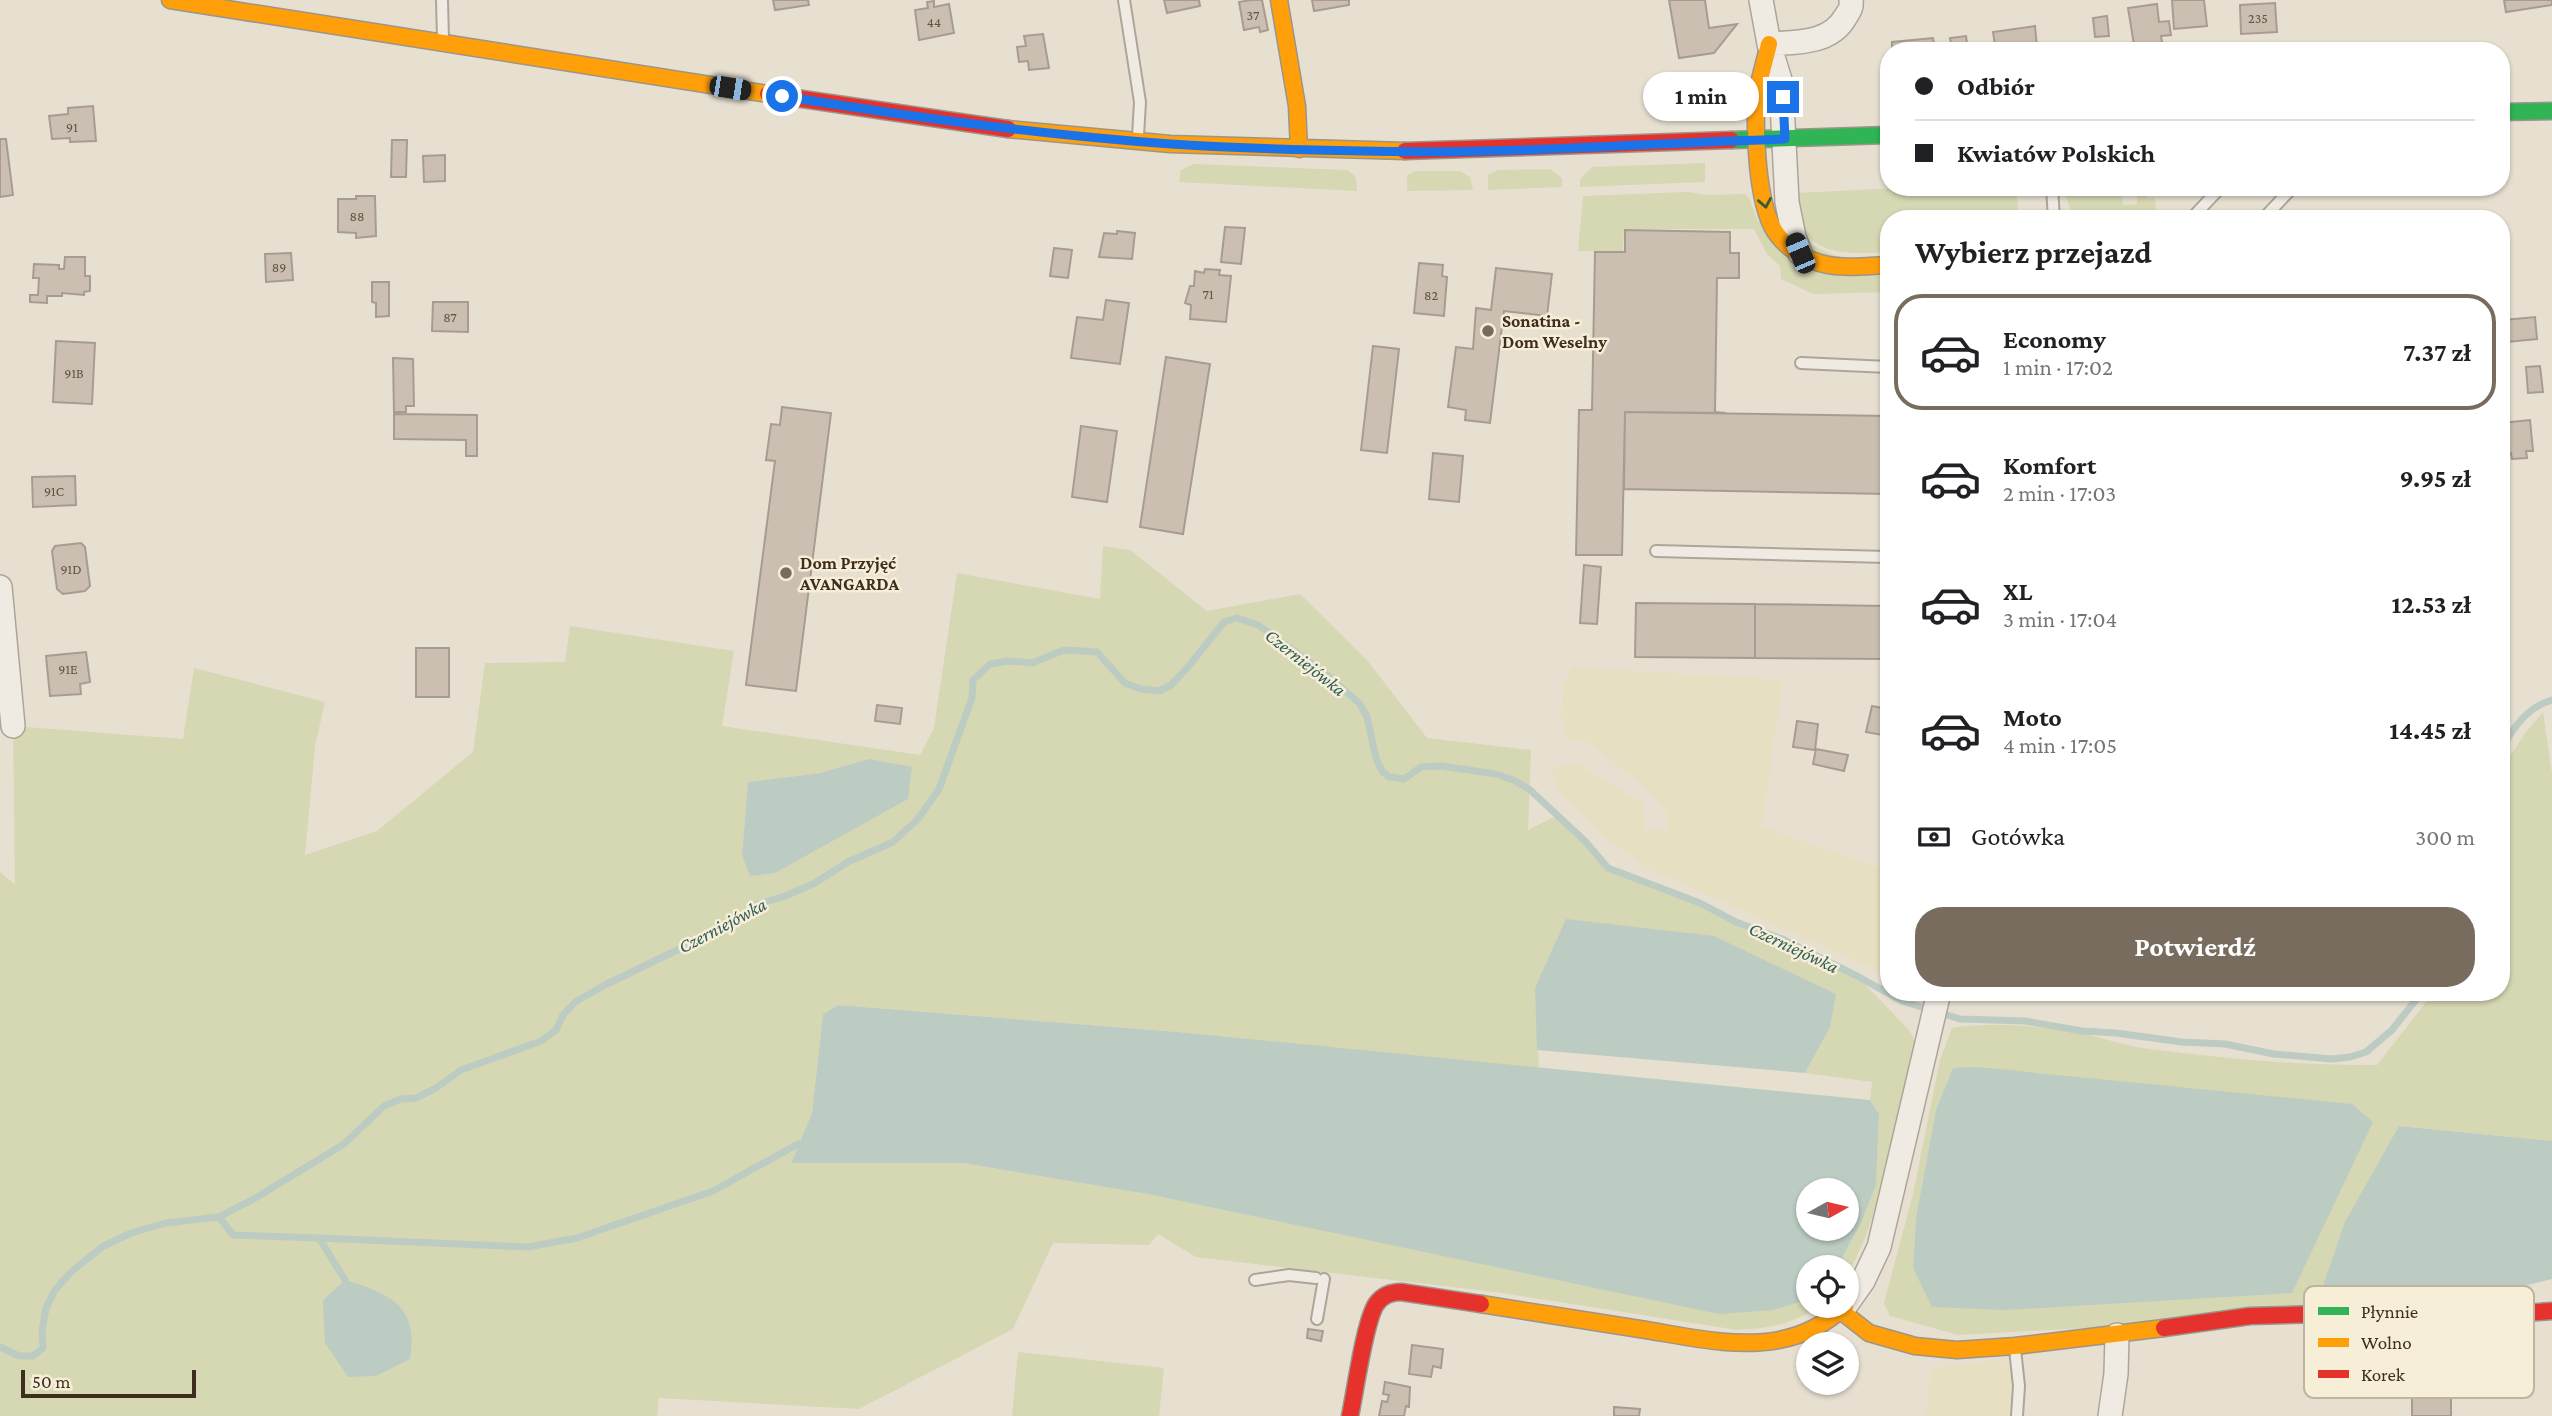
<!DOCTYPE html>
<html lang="pl">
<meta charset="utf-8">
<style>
:root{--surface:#fff;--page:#f6f6f6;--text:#202124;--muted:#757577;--line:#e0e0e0;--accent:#786c5e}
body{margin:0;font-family:"Crimson Pro",serif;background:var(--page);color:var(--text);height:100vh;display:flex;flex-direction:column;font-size:26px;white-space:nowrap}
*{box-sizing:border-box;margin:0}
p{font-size:23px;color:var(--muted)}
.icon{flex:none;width:38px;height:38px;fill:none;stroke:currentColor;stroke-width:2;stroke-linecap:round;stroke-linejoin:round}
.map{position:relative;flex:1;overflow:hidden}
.drawer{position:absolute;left:1880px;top:210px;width:630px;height:791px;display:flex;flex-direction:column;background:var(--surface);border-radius:28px;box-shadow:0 2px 5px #0004}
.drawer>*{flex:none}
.banner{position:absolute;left:1880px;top:42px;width:630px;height:154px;border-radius:28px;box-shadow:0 2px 5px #0004;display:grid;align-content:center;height:154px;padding:0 35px;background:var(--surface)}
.needle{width:46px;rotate:82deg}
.controls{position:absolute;left:1796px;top:1178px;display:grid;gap:14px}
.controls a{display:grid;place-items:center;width:63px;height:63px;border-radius:50%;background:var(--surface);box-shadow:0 2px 5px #0004;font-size:35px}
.scale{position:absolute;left:21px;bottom:18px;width:175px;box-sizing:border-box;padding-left:7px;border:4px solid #3d2e20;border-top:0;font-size:19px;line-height:24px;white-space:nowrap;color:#3d2e20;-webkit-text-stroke:5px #f7eed8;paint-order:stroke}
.end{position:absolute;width:32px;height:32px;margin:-16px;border:9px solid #1a73e8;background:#fff;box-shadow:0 0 0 4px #fff}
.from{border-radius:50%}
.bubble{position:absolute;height:49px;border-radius:24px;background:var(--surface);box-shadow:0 2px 5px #0004;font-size:23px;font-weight:700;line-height:49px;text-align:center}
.car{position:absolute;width:21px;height:42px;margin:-21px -10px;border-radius:9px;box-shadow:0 0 5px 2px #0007;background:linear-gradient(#222 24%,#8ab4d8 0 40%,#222 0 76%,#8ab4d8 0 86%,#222 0)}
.banner b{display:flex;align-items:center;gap:24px;height:66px;font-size:26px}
.banner b+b{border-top:2px solid var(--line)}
.banner i{width:18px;height:18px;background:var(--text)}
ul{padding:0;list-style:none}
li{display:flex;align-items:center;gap:21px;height:116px;margin:0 14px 10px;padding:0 21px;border:4px solid transparent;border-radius:28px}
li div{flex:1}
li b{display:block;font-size:26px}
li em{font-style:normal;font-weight:700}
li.selected{border-color:var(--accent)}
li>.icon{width:63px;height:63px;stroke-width:1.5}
h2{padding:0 35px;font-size:32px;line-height:84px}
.pay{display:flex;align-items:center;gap:18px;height:77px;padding:0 35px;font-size:26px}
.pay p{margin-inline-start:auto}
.cta{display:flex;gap:14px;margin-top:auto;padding:14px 35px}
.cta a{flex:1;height:80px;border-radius:28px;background:var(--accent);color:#fff;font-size:28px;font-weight:700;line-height:80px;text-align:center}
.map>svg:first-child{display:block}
</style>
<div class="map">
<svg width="2552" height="1416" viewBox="0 0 2552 1416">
<rect width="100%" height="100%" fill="#e7e0d1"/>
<path fill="#e6dfc2" d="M1573,667L1783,680L1762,827L1888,870V975L1649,869L1602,835L1559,792L1551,768L1574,762L1642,803L1647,831L1668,828L1665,808L1648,790L1588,742L1569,741L1561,718L1563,685Z
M2004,1359L2019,1386L2017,1416H1926L1931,1368Z"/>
<path fill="#d6d7b3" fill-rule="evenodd" d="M1705,163V182L1580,187V179L1592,167Z
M1194,164L1347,170L1356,177L1357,191L1179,182L1181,170Z
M1550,169L1562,178V187L1488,190V175L1498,170Z
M1415,171H1460L1470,177L1473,190L1407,191V175Z
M1921,187H2016L2019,219H1888V252C1860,253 1817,259 1802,226C1798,217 1798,203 1795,193Z
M2062,187H2121L2123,205L2137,204V187H2145L2147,198H2155L2156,213L2138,217V219H2131L2130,211L2117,212L2118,219H2080L2071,210Z
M1688,192L1707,195L1745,194L1749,198L1758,221L1888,279V292L1813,294L1781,279L1780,266L1767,254L1754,229H1624L1623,251H1578L1583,196Z
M1103,546L1130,550L1207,611L1300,594L1367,660L1427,738L1531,750L1528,830L1556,816L1585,841L1608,868L1700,903L1736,922L1782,939L1857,976L1909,1030L1915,1041C1907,1077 1898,1114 1890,1150C1879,1194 1870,1238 1846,1276V1267H1837L1861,1223L1876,1185L1879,1114L1870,1100L1872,1082L1805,1073L1830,1027L1535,989L1539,1069L1178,1032L838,1005L823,1014L812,1113L791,1163H963L1153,1195L1773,1310L1808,1300V1306H1820C1791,1324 1773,1328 1738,1330L1495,1292L1196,1257L1158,1234L1149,1245L1053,1243L1013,1329L859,1409L659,1398L657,1416H0V872L15,885L13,726L183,739L194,668L325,702L315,746L305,855L377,831L473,752L485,663L565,662L570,626L734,651L722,726L920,755L934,728L957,573L1100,599ZM821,773L742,855L748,782Z
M2543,712L2552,774V1141L2399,1126L2324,1286L2430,1296L2425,1309L1958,1335L1890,1316L1884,1303L1913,1194L1940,1060L1952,1028C1994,1021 2042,1026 2085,1034C2104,1038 2123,1045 2142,1048C2220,1058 2298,1066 2377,1065L2434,992H2501V770L2526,732ZM1953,1068L1913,1268L1916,1217L1936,1110Z
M1018,1352L1164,1368L1159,1416H1012Z"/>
<path fill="#bcccc2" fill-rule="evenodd" d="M869,759L912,767L908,799L775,873L750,876L742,855L748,782L821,773Z
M1566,919L1714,936L1836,994L1830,1027L1805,1073L1537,1050L1535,988Z
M838,1005L1178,1032L1870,1100L1879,1114L1876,1185L1861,1223L1837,1267H1808V1300L1773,1310L1719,1314L1153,1195L963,1163H791L812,1113L823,1014ZM1808,1190H1846V1228H1808Z
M1977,1067L2352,1104L2373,1122L2292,1293L2005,1310L1932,1307L1913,1268L1916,1217L1936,1110L1953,1068Z
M2399,1126L2552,1141V1279L2502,1291L2430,1296L2323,1286L2345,1222Z
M345,1280C390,1294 419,1305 410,1359L376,1376L348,1377L325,1343L323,1300Z"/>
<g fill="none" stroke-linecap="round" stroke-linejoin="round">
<path stroke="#bcccc2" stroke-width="7" d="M2501,750C2513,728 2527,707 2552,700
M219,1217L233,1235L319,1238L345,1280
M319,1238L528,1247L577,1238L713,1191L798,1144
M0,1347L19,1356H33L43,1348L42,1331L46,1308L55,1290L71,1272L102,1247L131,1233L166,1223L219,1217L257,1197L344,1144L384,1106L401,1099L416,1098L436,1088L461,1070L541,1041L556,1030L563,1015L575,1002L605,985L739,920L758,904L785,896L813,884L848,862L893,842L918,819L939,789L972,698L973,680L990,664L1009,661L1032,663L1064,650L1097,652L1125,683L1141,689L1159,691L1171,685L1188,667L1224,622L1237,618L1258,625L1325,673L1360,704L1367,717L1376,758L1382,771L1389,777L1404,779L1421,767L1441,766L1496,774L1513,780L1529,789L1585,841L1608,868L1700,903L1736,922L1782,939L1857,976L1902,1001L1960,1019L2025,1021L2082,1031L2116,1033L2182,1042L2225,1044L2274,1054L2332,1059L2350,1057L2366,1052L2392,1030L2422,992"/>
</g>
<path fill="#cbbfb2" stroke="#a89c90" stroke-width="2" d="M773,0H808L809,5L775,10Z
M1164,0H1199L1200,6L1167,13Z
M1251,0H1262L1268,30L1260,32L1259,27L1244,30L1239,2Z
M1312,0H1349V5L1314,11Z
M1669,0H1705L1709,28L1737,24L1714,53L1679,58Z
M2172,0H2204L2207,26L2174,29Z
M2504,0H2552V5L2506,12Z
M934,1V7L949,4L954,33L919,40L915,10L928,8L927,2Z
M2275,3L2277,32L2241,34L2240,5Z
M2157,4L2159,22L2169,21L2171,35L2161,36L2163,48L2135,51L2128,8Z
M2107,16L2109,36L2095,37L2093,18Z
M2035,26L2037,47L1996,51L1993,32Z
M1043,34L1049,68L1029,70L1028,61L1019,62L1017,47L1026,46L1024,36Z
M1966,36L1968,51H1952L1950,38Z
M1933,38L1935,51H1892V42Z
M93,106L96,141L70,142V138L52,139L49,116L68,114V108Z
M0,139H6L13,195L0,197Z
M392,140H407L406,177H391Z
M445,155V181L424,182L423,156Z
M2146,187H2173L2174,194L2146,195Z
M356,196H375L376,236L356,238V233L338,232V199H356Z
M1225,227L1245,228L1241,264L1221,262Z
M1625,230L1730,232V253H1739V278H1717L1715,412L1726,413L1625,412L1622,555H1576L1579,410H1592L1595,252H1625Z
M1117,231L1135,233L1132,259L1099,257L1104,233L1117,234Z
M1054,248L1072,250L1068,278L1050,276Z
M291,253L293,280L266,282L265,254Z
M65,257H85V276H90V291L84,292V295L62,293V296H47V303L30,302V295H38L39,278H33L34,264L59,265V269H64Z
M1419,263L1443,265L1442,276L1447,277L1444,316L1414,313Z
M1496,268L1552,274L1547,316L1504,311L1490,423L1465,420L1466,410L1448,407L1456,347L1473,349L1476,308L1491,310Z
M1205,269L1220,270L1219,275L1231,276L1226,322L1190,319L1191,305L1185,303L1190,286H1194L1195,271L1204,273Z
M372,282H389V316L376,317V303L372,302Z
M1106,300L1129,303L1120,364L1071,358L1077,317L1103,320Z
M433,302H468V332L432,331Z
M2535,317L2537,339L2507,342L2504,320Z
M56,341L95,343L92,404L53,402Z
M1373,346L1399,349L1387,453L1361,450Z
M1166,357L1210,364L1183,534L1140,527Z
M393,358L413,359L414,406H406V412H394Z
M2540,366L2543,392L2528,393L2526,367Z
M782,407L831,413L796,691L746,685L775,461L766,460L771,424L780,425Z
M1625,412L1888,416V494L1624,489Z
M394,414L477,415V456H466V440L394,439Z
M2530,420L2533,451H2526L2527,458L2512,459L2511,453L2502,454L2501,423Z
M1081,426L1117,431L1107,502L1072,497Z
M1433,453L1463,456L1459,502L1429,499Z
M75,476L76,505L33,507L32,477Z
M81,543L85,547L90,586L85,591L63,594L57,589L52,551L55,546Z
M1584,565L1601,567L1597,624L1580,623Z
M1636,603L1755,604V658L1635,657Z
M1755,604L1888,606V659L1755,658Z
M416,648H449V697H416Z
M86,652L90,682L80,684L81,694L50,696L46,656Z
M877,705L902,708L900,724L875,721Z
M1872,706L1888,709V746H1886L1888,736L1866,732Z
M1797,721L1818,724L1815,750L1793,747Z
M1816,749L1848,755L1844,771L1813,764Z
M1308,1329L1323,1331L1321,1341L1307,1338Z
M1412,1345L1443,1349L1441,1368L1433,1366L1431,1377L1409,1374Z
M1385,1382L1410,1387L1409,1407L1406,1406L1404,1416H1379L1382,1401L1387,1402L1389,1395L1383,1394Z
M2451,1385V1416H2412V1386Z
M1614,1407L1640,1409L1639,1416H1614Z"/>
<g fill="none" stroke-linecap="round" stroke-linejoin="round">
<defs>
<path id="lane" d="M442,0L443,39
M1124,0L1140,102L1138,136
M2052,187L2054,219
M2191,219L2221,187
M2263,219L2293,187
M1801,363L1888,367
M1656,551L1888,557
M1255,1280L1289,1275L1316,1278
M1317,1319L1324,1279
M2015,1349L2019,1386L2017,1416"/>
<path id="street" d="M1761,0L1769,44L1781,83L1787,202L1794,237L1800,253
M1769,44C1797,42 1831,44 1846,16C1850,10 1852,7 1851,0
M0,587L13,726
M1846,1305L1863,1281L1879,1247L1939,992
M2110,1416L2116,1374L2117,1335"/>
<path id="fast" d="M2501,112L2552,111
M1731,140L1888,135"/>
<path id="slow" d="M170,0L768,94
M1279,0L1297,106L1299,149
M1769,44C1765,61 1759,79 1757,96C1754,130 1757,199 1773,228C1781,243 1798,255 1814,261C1837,270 1863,266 1888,265
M1008,129L1170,144L1405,151
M1481,1304C1536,1313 1591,1321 1646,1330C1689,1337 1735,1348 1779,1340C1805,1335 1826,1324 1845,1306
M1841,1311L1869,1333L1915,1346L1957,1350L2015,1346L2164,1328"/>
<path id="jam" d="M768,94L1008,129
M1405,151L1731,140
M2164,1328L2250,1316L2319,1314L2456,1318L2552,1311
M1350,1416C1355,1393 1365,1318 1377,1303C1383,1295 1391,1292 1401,1292L1481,1304"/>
</defs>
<use href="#lane" stroke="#ada599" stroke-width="14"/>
<use href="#street" stroke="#ada599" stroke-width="26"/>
<use href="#fast" stroke="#9c958a" stroke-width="19"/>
<use href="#slow" stroke="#9c958a" stroke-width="19"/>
<use href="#jam" stroke="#9c958a" stroke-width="19"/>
<use href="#lane" stroke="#efebe3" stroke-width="10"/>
<use href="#street" stroke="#efebe3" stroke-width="23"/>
<use href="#fast" stroke="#30b455" stroke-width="16"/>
<use href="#slow" stroke="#ff9f0a" stroke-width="16"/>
<use href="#jam" stroke="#e5322d" stroke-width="16"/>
</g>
<defs><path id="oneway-chevron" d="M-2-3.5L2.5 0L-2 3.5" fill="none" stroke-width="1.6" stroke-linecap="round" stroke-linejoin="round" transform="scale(1.75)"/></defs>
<use stroke="#385d33" href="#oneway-chevron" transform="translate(1765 203) rotate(80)"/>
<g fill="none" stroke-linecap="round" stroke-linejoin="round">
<path stroke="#1a73e8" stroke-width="9" d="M782,96C911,117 1041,135 1171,144C1235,148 1298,150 1362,151C1503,155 1644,143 1785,139L1783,97"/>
</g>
<g fill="#786c5e" stroke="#f7eed8" stroke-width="2.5">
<circle cx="1488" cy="331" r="7"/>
<circle cx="786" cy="573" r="7"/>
</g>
<g text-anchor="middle" stroke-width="5" stroke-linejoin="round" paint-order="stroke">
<g font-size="14" fill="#605244">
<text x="1253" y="20">37</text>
<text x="2258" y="23">235</text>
<text x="934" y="27">44</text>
<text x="72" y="132">91</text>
<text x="357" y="221">88</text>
<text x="279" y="272">89</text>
<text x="1208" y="299">71</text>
<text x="1431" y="300">82</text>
<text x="450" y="322">87</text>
<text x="74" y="378">91B</text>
<text x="54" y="496">91C</text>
<text x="71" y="574">91D</text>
<text x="68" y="674">91E</text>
</g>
<g font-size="18" font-weight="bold" fill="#3d2e20" stroke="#f7eed8" text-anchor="start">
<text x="1502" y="327">Sonatina -<tspan x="1502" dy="21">Dom Weselny</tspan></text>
<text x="800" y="569">Dom Przyjęć<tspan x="800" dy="21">AVANGARDA</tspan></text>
</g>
<g font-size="19" font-style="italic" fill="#2f5d5a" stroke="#f7eed8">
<text transform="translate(1306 662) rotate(38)" y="7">Czerniejówka</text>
<text transform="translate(722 925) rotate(-28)" y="7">Czerniejówka</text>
<text transform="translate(1794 947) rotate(25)" y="7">Czerniejówka</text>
</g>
</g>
<rect x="2304" y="1286" width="230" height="112" rx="10" fill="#f7eed8" stroke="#bfb4a1" stroke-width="2"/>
<rect x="2318" y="1307" width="31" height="8" fill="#30b455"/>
<rect x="2318" y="1338" width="31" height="9" fill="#ff9f0a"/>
<rect x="2318" y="1370" width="31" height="8" fill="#e5322d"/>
<g font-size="19" fill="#3d2e20">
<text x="2361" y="1318">Płynnie</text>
<text x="2361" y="1349">Wolno</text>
<text x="2361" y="1381">Korek</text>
</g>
</svg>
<div class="controls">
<a><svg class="needle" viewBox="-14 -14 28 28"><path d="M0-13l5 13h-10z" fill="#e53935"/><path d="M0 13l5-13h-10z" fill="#757577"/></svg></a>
<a><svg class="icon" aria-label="locate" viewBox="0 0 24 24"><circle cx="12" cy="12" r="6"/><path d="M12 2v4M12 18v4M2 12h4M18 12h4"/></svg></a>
<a><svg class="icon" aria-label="layers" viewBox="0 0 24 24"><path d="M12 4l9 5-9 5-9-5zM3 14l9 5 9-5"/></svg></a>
</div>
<div class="scale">50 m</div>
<i class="end from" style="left:782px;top:96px"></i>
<i class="end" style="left:1783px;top:97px"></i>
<div class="bubble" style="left:1643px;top:72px;width:116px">1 min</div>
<i class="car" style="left:730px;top:88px;rotate:99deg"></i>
<i class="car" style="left:1800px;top:253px;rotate:337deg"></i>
<div class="banner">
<b><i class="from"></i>Odbiór</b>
<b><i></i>Kwiatów Polskich</b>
</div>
<section class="drawer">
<h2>Wybierz przejazd</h2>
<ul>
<li class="selected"><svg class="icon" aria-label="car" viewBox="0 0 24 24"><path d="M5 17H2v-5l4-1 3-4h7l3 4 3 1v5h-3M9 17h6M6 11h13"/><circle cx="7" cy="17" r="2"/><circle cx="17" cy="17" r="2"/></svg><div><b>Economy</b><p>1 min · 17:02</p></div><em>7.37 zł</em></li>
<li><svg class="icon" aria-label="car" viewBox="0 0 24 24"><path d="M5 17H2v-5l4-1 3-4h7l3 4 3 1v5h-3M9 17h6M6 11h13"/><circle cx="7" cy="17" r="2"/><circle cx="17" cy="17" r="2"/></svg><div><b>Komfort</b><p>2 min · 17:03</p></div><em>9.95 zł</em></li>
<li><svg class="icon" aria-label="car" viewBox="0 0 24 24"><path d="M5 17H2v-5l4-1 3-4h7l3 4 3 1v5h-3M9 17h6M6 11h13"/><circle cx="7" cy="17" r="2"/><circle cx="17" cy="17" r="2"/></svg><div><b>XL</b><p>3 min · 17:04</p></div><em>12.53 zł</em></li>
<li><svg class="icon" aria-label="car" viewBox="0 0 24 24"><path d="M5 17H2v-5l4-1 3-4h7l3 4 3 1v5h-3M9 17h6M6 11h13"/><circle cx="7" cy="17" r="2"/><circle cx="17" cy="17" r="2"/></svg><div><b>Moto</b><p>4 min · 17:05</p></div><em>14.45 zł</em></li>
</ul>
<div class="pay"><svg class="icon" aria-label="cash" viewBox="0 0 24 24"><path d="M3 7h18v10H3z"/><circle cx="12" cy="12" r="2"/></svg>Gotówka<p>300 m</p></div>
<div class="cta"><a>Potwierdź</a></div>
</section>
</div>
